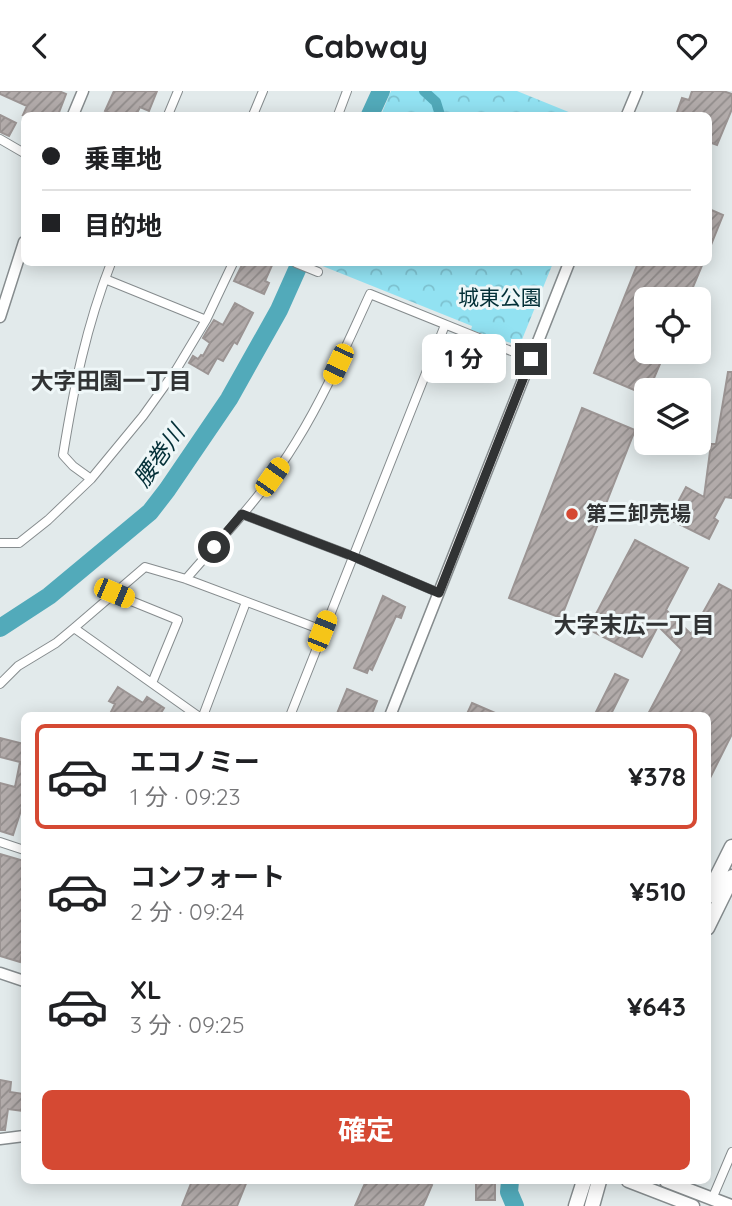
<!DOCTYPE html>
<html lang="ja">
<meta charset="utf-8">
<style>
:root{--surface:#fff;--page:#f6f6f6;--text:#202124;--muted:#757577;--line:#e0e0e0;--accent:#d54933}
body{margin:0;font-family:Quicksand,"Noto Sans JP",sans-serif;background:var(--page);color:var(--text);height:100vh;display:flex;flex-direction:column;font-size:26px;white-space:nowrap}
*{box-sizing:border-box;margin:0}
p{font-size:23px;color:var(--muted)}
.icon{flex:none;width:38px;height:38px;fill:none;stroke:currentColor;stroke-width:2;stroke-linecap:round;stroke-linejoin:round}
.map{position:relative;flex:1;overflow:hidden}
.drawer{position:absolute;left:21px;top:621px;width:690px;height:472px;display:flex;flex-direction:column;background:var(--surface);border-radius:10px;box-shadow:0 4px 18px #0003}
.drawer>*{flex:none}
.hud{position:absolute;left:21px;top:21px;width:691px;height:154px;border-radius:10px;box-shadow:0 4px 18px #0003;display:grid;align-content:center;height:154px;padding:0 21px;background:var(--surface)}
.tools{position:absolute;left:634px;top:196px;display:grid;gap:14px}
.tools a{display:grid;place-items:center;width:77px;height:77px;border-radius:10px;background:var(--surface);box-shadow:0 4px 18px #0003;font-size:35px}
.end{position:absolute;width:32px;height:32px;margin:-16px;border:9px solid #313334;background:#fff;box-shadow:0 0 0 4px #fff}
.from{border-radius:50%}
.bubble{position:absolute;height:49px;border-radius:10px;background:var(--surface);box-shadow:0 4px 18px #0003;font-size:23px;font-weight:700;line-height:49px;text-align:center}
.car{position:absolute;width:21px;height:42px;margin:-21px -10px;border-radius:9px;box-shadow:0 0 5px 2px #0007;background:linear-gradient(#f5c518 24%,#345 0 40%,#f5c518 0 76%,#345 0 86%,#f5c518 0)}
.hud b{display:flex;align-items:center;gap:24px;height:66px;font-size:26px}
.hud b+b{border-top:2px solid var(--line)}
.hud i{width:18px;height:18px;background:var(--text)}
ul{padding:12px 0 0;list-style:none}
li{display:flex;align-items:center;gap:21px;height:105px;margin:0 14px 10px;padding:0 7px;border:4px solid transparent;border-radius:10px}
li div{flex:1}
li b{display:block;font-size:26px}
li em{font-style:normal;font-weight:700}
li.current{border-color:var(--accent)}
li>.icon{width:63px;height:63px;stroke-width:1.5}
.cta{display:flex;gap:14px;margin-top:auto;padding:14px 21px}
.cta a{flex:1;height:80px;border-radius:10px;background:var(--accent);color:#fff;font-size:28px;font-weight:700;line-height:80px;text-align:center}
header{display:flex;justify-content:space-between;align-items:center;height:91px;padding:0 21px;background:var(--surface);font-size:32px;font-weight:700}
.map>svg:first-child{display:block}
</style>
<header><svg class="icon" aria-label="back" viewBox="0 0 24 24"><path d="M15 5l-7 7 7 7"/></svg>Cabway<svg class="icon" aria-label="heart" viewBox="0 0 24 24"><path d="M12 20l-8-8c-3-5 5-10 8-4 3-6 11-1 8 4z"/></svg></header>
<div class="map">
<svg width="732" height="1115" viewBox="0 0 732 1115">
<defs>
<pattern id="forest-crowns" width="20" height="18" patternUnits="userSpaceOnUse" patternTransform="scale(1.75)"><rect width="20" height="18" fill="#92e2f2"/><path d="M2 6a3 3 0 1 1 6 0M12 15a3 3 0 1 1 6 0" fill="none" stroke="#7ec2d0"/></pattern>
<pattern id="building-hatch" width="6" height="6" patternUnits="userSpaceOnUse" patternTransform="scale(1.75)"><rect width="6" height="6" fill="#b2abaa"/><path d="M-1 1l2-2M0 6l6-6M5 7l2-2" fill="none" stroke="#918c8b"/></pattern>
</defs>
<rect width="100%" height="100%" fill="#e2eaeb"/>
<path fill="url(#forest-crowns)" d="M391,0H517L576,24H381Z
M321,172H553L521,251L517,254L471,239L472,235L320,174Z"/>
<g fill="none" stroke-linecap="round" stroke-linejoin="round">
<path stroke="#52aaba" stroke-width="10" d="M424,0L436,11L440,24"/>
<path stroke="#52aaba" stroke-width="18" d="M370,24L381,0
M0,537L49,505L150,421L167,399L229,308L279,219L300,172
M510,1090L509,1101L515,1115"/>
</g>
<path fill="url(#building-hatch)" stroke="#9b9493" stroke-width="2" d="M0,0H59L66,3L58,24H23L27,15L0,3Z
M114,0H157L149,20L140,16L136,24H115L105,20Z
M692,0H723L732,3V18L717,54L709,51V24H676L682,7L689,9Z
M0,24L16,32L9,45L0,41Z
M709,118L723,124L709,159Z
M243,172H273L265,190L269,192L264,203L234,190Z
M638,172H703L688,208H646V261H665L649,299H646V304L594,282Z
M235,212L253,222L237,253L234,251L223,270L217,267L208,283L189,272L193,265L198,268L201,264L203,265L210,252L203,247L207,240L214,229L223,234Z
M728,281H732V407L725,406L714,427L718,430L709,448L669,428L686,396L704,406L711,353H716Z
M582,317L635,339L561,527L509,507Z
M635,449L688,477L666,519L691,543L719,493L732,500V643L707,693V625H647L682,559L658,535L642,566L588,538Z
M383,505L405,516L401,527L396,525L372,579L369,577L367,582L354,577Z
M615,583L628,589L610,625H594Z
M118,596L143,612L147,606L164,617L159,625H109L115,613L109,610Z
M347,598L377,610L371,625H336Z
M472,612L502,625H466Z
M0,647L24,653V710L13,744L0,740V692L15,696L20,671L0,666Z
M0,763L24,770V856L20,871L0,865Z
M0,989L11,991L10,1001L24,1003V1020L8,1018L5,1039H0Z
M192,1090H247L237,1115H182Z
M366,1090H423L432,1094L423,1115H355Z
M476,1090H495V1109H476Z"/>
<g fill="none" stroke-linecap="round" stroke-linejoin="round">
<defs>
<path id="street" d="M168,24L178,0
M253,24L263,0
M338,24L347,0
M0,48L24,62
M296,172L318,181
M105,188L206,229
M91,388L73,375L63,364C74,296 86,236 111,172
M242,423L352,465L439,502
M0,452H19L48,429L91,388L143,325L176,279L206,229L233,172
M186,488C224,444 266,401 296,351C325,304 347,253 370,203L531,268
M114,503L178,529L152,592
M74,537L198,625
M0,593L18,575L56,552L74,537L145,476L186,488L322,539
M203,625L246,511
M290,625L445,234
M0,751L24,759
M712,1108L732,1061"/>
<path id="secondary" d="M73,24L83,0
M627,24L637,0
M0,226L24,151
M390,625L569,172
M0,882L24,890
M0,1048L24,1045"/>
<path id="primary" d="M628,1090L693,1115
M666,1090L731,1115"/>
<path id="highway" d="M707,806L732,756
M707,837L732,786
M576,1115L584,1090
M592,1115L599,1090"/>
</defs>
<use href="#street" stroke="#868c8e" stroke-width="10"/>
<use href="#secondary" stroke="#868c8e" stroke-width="13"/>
<use href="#primary" stroke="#868c8e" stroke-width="15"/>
<use href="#highway" stroke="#868c8e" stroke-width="17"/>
<use href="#street" stroke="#fff" stroke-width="8"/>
<use href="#secondary" stroke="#fff" stroke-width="10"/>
<use href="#primary" stroke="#fff" stroke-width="12"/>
<use href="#highway" stroke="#fff" stroke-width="14"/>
</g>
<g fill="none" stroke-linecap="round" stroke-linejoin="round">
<path stroke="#313334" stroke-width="9" d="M214,456L242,423L352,465L439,502L531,268"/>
</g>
<circle fill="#d54933" stroke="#eff7f8" stroke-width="2.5" cx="572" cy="423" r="7"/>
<g text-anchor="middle" stroke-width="6" stroke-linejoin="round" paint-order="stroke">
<g font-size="21" fill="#033037" stroke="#eff7f8">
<text x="500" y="214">城東公園</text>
</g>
<g font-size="21" font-weight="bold" fill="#313334" stroke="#eff7f8" text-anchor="start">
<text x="586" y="430">第三卸売場</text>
</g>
<g font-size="23" font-weight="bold" fill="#313334" stroke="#eff7f8">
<text x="111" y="298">大字田園一丁目</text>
<text x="634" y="542">大字末広一丁目</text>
</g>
<g font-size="23" font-style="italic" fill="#032f37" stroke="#eff7f8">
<text transform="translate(159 365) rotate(-55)" y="8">腰巻川</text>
</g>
</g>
</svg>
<div class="tools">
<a><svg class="icon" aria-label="locate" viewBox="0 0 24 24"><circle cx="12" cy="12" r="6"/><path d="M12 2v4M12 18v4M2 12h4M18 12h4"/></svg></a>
<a><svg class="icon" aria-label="layers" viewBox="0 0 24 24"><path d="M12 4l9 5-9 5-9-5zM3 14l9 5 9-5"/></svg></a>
</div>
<i class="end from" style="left:214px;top:456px"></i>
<i class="end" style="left:531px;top:268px"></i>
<div class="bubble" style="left:422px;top:243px;width:84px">1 分</div>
<i class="car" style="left:338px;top:273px;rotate:205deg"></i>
<i class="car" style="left:272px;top:386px;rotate:35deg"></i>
<i class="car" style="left:114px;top:502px;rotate:113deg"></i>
<i class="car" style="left:322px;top:540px;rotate:22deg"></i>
<div class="hud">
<b><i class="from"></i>乗車地</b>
<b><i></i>目的地</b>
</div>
<section class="drawer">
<ul>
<li class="current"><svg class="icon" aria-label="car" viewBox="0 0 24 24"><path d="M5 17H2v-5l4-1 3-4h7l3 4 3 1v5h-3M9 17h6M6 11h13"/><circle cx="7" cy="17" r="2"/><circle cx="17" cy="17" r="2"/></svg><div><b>エコノミー</b><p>1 分 · 09:23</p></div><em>¥378</em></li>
<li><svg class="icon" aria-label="car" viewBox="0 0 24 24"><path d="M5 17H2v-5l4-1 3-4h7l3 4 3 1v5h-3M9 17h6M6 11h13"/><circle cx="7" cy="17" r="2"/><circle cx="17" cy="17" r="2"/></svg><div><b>コンフォート</b><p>2 分 · 09:24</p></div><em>¥510</em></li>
<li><svg class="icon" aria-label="car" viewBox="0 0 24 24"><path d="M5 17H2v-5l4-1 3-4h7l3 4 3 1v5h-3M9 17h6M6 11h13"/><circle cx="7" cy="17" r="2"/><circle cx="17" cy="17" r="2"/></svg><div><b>XL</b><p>3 分 · 09:25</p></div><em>¥643</em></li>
</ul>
<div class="cta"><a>確定</a></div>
</section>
</div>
